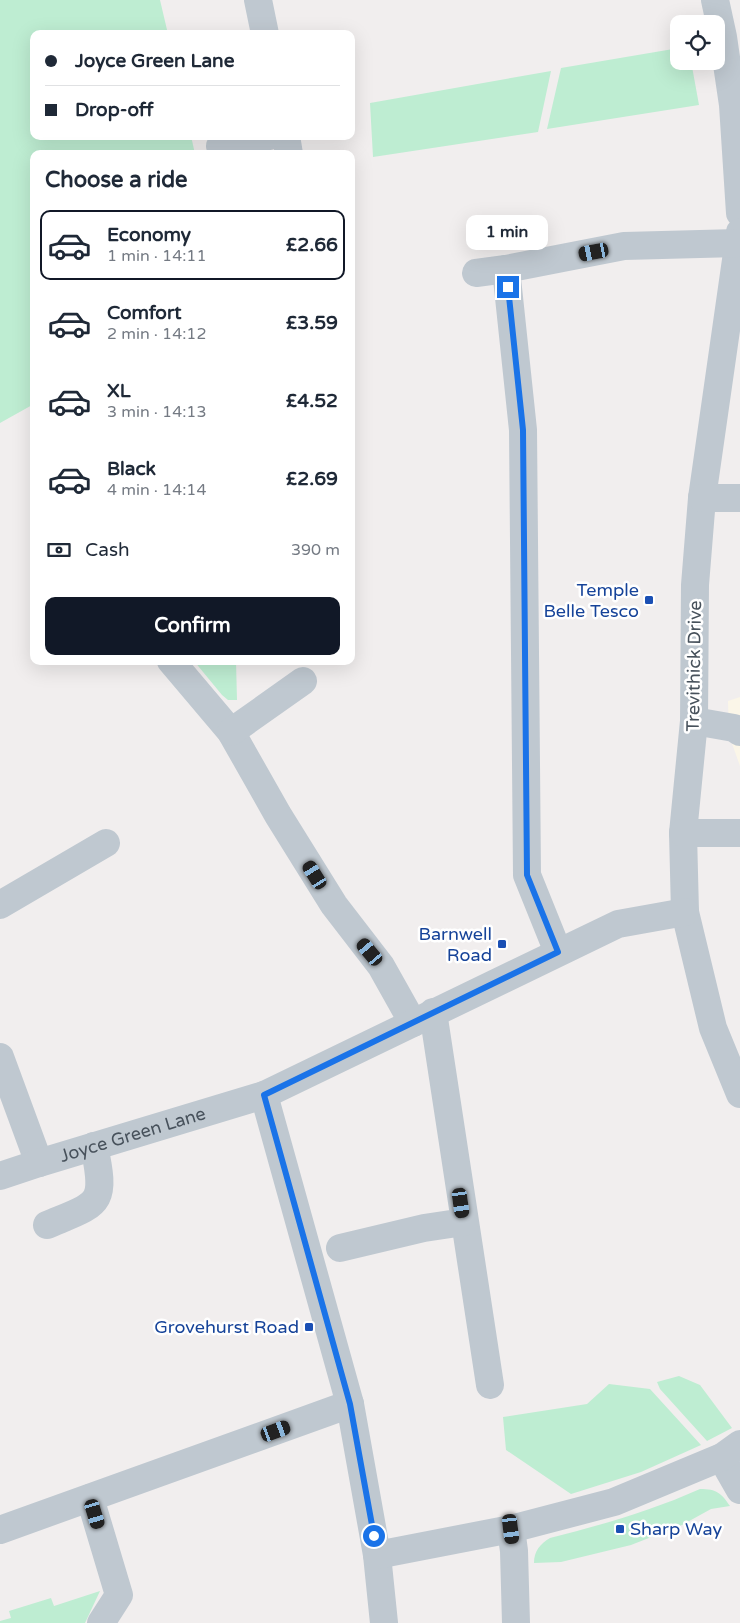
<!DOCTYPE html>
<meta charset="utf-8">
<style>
:root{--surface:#fff;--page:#f2f2f3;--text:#1f2937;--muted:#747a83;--line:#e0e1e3;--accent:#111827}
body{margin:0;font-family:"Varela Round",sans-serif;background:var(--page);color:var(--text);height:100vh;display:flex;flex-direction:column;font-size:19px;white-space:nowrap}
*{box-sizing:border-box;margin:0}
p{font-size:16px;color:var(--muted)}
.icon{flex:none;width:28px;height:28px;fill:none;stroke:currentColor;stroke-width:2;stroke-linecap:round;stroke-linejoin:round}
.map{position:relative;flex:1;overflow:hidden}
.drawer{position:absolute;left:30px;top:150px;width:325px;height:515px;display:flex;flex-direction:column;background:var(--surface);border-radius:10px;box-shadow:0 5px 20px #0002}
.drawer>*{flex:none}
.guide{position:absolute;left:30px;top:30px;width:325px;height:110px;border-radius:10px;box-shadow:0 5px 20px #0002;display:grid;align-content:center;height:110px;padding:0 15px;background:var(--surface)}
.controls{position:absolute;left:670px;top:15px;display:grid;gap:10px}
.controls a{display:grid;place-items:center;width:55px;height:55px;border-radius:10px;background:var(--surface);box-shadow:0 5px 20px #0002;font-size:25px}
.end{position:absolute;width:22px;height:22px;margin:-11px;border:6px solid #1a73e8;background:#fff;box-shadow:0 0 0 2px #fff}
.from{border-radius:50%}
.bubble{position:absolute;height:35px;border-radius:10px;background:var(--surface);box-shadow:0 5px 20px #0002;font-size:16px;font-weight:700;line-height:35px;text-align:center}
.car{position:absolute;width:15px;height:30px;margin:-15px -8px;border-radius:6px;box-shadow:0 0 4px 1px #0007;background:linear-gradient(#222 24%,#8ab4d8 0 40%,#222 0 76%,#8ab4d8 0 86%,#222 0)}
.guide b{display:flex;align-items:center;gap:18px;height:48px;font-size:19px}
.guide b+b{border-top:1px solid var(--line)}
.guide i{width:12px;height:12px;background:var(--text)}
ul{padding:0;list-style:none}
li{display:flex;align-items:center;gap:15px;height:70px;margin:0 10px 8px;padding:0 5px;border:2px solid transparent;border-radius:10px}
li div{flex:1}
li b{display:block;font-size:19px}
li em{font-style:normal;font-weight:700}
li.current{border-color:var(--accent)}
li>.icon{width:45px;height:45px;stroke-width:1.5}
h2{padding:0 15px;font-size:22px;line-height:60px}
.pay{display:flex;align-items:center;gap:12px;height:55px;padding:0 15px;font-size:19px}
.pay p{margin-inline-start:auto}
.cta{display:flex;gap:10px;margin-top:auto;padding:10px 15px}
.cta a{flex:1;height:58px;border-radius:10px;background:var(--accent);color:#fff;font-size:20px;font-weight:700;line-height:58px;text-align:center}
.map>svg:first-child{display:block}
</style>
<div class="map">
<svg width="740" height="1623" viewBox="0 0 740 1623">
<rect width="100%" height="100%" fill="#f1eeee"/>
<path fill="#fbf6e8" d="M740,697V766L729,735L728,701Z"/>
<path fill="#beedd2" d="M0,0H160L168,34H34V136H191L195,154H34V404L0,423Z
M679,48V61H691L699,105L547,129L561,68Z
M551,71L538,132L373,157L370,103Z
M194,661H236L237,700H228L222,695Z
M679,1376L700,1385L732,1428L707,1441L660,1389L657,1382Z
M609,1384L650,1389L701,1445L641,1472L571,1494L506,1450L503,1417L587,1404Z
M700,1489C717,1489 721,1493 730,1506L711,1509L682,1525L631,1545L561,1562L534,1563C534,1551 540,1544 550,1538C601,1525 651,1511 700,1489Z
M100,1591L85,1623H0V1621L11,1618L9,1611L51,1598L54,1606Z"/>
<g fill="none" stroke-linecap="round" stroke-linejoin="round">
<g stroke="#bfc8d0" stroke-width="28">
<path d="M258,0L265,34"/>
<path d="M715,0L723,37L733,105L740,213"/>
<path d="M286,136L289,154"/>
<path d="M220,146L269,136"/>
<path d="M740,232L702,498L695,585L694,721L683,833L685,912L713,1028L740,1094"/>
<path d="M476,273L506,269"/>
<path d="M702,498H740"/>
<path d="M171,661L231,732L278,815L334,905L381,966L413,1023"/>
<path d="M694,721L734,728L740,732"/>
<path d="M231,732L303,681"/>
<path d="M683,833H740"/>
<path d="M0,905L106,843"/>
<path d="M558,952L527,875L523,430L506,269L624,246L738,243"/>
<path d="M433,1012L490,1385"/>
<path d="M0,1057L39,1163"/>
<path d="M264,1095L350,1404L377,1555L384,1623"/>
<path id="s1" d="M0,1176L39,1163L264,1095L618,924L685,912"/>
<path d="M47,1225C99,1203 107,1206 94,1146"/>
<path d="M340,1248L424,1228L464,1222"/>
<path d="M722,1457L728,1469L740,1490"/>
<path d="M90,1498L119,1595L101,1623"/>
<path d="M511,1529L514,1551L516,1623"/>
<path d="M0,1530L350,1404"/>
<path d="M377,1555L511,1529L614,1502L722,1457L740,1444"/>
</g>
</g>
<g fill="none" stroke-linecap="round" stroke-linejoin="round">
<path stroke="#1a73e8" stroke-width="6" d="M374,1536L350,1404L264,1095L558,952L527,875L523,430L508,287"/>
</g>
<g fill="#1a4fb4" stroke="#fff" stroke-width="2">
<rect x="644" y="595" width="10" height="10" rx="2.5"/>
<rect x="497" y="939" width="10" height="10" rx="2.5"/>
<rect x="304" y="1322" width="10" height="10" rx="2.5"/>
<rect x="615" y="1524" width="10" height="10" rx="2.5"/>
</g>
<g text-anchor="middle" stroke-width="5" stroke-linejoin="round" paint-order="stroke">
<g font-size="18" fill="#164399" stroke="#fff" text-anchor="end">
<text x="639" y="596">Temple<tspan x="639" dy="21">Belle Tesco</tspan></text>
<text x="492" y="940">Barnwell<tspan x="492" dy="21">Road</tspan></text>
<text x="299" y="1333">Grovehurst Road</text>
<text x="630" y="1535" text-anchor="start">Sharp Way</text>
</g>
<g font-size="18" fill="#47515b" stroke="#fff">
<text transform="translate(694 666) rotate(-89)" y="6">Trevithick Drive</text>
<text dy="6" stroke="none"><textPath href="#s1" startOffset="139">Joyce Green Lane</textPath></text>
</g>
</g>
</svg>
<div class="controls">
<a><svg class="icon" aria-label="locate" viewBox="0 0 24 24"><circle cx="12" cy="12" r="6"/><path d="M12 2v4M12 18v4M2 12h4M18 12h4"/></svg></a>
</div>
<i class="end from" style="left:374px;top:1536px"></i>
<i class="end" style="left:508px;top:287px"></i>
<div class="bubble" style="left:466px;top:215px;width:82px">1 min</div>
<i class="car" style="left:594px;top:252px;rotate:259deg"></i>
<i class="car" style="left:315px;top:875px;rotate:328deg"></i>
<i class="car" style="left:370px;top:952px;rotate:320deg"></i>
<i class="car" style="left:461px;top:1203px;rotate:172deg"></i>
<i class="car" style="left:276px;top:1431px;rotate:70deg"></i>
<i class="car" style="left:95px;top:1514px;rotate:163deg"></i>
<i class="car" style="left:511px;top:1529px;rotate:173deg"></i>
<div class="guide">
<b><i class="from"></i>Joyce Green Lane</b>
<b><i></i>Drop-off</b>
</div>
<section class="drawer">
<h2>Choose a ride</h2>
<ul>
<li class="current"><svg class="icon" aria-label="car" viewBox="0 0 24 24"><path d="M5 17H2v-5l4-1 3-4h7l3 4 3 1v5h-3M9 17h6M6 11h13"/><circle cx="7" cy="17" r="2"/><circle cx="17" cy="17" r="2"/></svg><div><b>Economy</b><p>1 min · 14:11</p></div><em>£2.66</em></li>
<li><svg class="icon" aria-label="car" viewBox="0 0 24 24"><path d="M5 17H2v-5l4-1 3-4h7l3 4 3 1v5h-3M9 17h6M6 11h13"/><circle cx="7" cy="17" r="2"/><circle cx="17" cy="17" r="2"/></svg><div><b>Comfort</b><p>2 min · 14:12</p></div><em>£3.59</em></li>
<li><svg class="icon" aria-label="car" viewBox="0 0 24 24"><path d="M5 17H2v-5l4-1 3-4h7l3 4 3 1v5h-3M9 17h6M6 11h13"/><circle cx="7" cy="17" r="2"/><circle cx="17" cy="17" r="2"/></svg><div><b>XL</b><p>3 min · 14:13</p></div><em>£4.52</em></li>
<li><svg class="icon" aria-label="car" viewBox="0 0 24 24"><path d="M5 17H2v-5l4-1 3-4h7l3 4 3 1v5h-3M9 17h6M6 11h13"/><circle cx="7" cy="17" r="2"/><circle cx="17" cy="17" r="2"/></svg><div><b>Black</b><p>4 min · 14:14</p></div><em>£2.69</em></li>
</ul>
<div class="pay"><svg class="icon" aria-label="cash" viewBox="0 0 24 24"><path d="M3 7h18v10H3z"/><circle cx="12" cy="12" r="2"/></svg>Cash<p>390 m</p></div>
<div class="cta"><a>Confirm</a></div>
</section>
</div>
